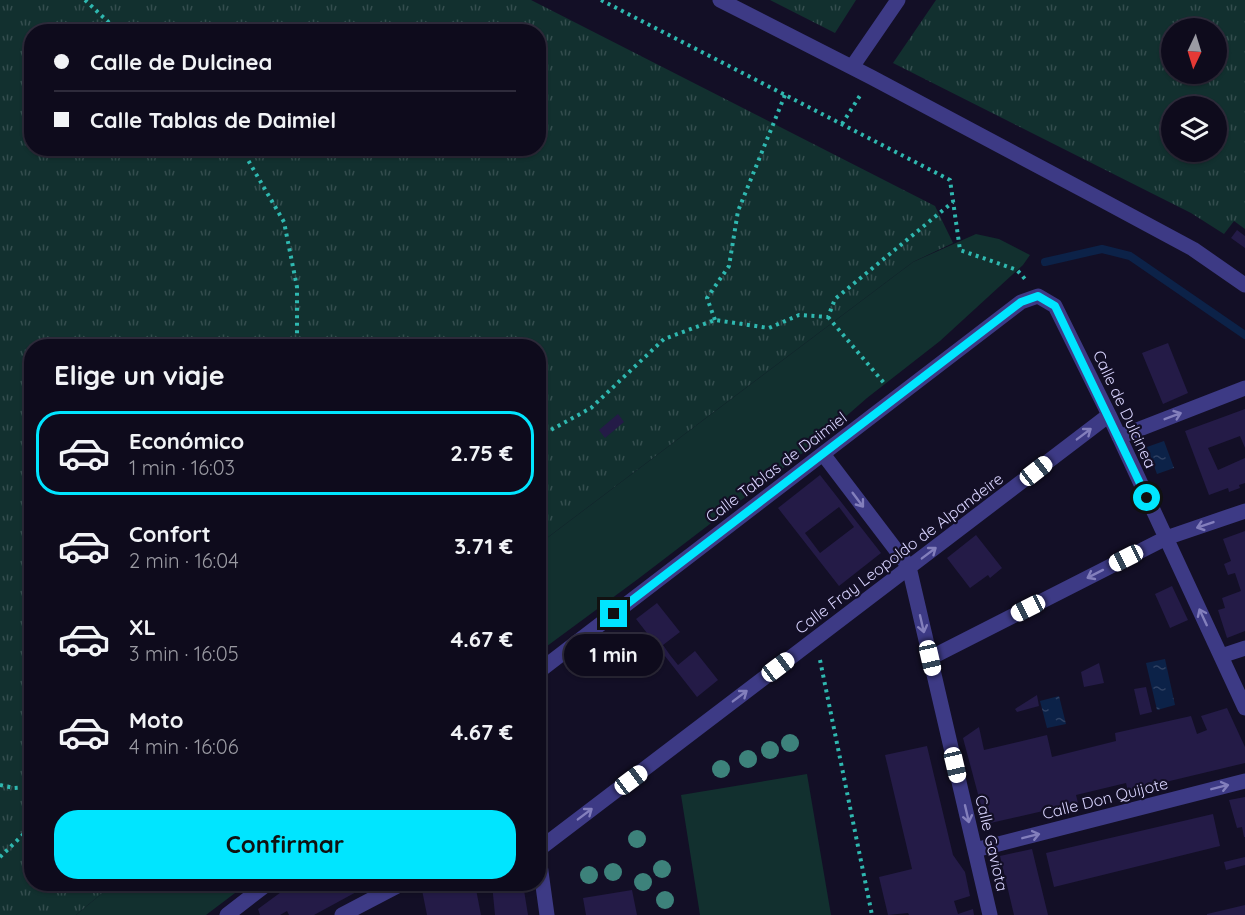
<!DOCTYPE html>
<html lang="es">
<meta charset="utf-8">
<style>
:root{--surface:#0e0b1c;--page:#1c1929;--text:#f1f3f6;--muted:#9b9ba3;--line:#2e2b3b;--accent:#00e5ff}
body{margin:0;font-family:Quicksand,sans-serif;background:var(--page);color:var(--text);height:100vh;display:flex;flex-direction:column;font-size:22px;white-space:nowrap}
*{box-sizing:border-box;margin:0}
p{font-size:20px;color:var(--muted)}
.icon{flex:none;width:33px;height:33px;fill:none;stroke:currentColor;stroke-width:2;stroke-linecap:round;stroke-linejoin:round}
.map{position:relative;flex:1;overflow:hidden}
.sheet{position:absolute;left:24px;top:339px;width:522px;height:552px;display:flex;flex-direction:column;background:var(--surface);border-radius:24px;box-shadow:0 2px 4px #0004,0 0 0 2px var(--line)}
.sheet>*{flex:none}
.guide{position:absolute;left:24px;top:24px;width:522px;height:132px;border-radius:24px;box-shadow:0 2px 4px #0004,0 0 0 2px var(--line);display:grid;align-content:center;height:132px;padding:0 30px;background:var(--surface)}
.needle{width:39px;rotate:184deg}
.controls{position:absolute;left:1161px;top:18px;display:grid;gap:12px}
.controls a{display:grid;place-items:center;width:66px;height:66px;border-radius:50%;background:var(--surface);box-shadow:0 2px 4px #0004,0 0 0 2px var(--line);font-size:30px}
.end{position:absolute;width:27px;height:27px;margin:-14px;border:8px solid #00e5ff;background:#111;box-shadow:0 0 0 3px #111}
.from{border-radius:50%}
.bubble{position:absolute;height:42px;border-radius:21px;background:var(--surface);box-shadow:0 2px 4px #0004,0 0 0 2px var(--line);font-size:20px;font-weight:800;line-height:42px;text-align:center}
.car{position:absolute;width:18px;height:36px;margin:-18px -9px;border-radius:8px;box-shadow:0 0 4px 2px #0007;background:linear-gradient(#fff 24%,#345 0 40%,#fff 0 76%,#345 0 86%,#fff 0)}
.guide b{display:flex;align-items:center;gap:21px;height:57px;font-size:22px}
.guide b+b{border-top:2px solid var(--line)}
.guide i{width:15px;height:15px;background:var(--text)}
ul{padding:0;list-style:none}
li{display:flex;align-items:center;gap:18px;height:84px;margin:0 12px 9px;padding:0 18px;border:3px solid transparent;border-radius:24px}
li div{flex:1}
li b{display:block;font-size:22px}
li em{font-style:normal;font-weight:800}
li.on{border-color:var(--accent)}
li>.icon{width:54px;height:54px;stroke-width:1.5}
h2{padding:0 30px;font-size:27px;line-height:72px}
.action{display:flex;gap:12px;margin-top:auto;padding:12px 30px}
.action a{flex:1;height:69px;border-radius:24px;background:var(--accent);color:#111;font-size:24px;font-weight:800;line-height:69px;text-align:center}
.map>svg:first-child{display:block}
</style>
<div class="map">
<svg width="1245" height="915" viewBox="0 0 1245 915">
<defs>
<pattern id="grass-tufts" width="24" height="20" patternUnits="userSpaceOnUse" patternTransform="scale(1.5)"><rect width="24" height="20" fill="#12302f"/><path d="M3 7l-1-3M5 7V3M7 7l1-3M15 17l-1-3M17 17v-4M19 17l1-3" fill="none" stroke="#344d4e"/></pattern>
<pattern id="water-ripples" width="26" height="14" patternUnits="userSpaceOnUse" patternTransform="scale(1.5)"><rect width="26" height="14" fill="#0c2248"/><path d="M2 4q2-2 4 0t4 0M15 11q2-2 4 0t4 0" fill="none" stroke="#2f4163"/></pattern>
</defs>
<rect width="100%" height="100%" fill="#130f26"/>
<path fill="url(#grass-tufts)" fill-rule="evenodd" d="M0,0H531L935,206L953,243L913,262L539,544L538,346H32V884H113L76,915H0ZM32,32H538V148H32Z
M770,0H856L835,33Z
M936,0H1245V229L1234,221L1224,234L1191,213L893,63ZM1216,28V74H1172V28ZM1172,106H1216V152H1172Z"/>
<path fill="#12302f" d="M976,234L999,239L1030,255L1023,265L940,341L867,398L812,446L638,579L539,652V544L913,262Z
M807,774L831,915H700L681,795Z
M113,884H247L206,915H76Z"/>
<path fill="url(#water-ripples)" d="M1164,441L1174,468L1157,474L1147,447Z
M1165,659L1175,705L1157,710L1146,663Z
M1059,696L1066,724L1047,728L1040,701Z"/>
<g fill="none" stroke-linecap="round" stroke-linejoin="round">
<path stroke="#0c2248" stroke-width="8" d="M1045,262L1102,249L1130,256L1245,335"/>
</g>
<path fill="#241b47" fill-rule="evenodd" d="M1237,230L1245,236V248L1231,238Z
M1168,343L1188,393L1163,404L1142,353Z
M1245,409V448L1240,436L1208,448L1218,470L1245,458V483L1239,485L1240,488L1229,492L1228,488L1209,495L1185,431Z
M618,414L624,422L605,438L599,430Z
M820,475L881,553L839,586L778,508ZM839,507L854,527L820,553L805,533Z
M1245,531V631L1227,638L1218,610L1225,608L1222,598L1241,591L1235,573L1228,575L1224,564L1231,561L1223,539Z
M976,535L1002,568L990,578L988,575L970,588L947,558Z
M1172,586L1188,620L1170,628L1155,594Z
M657,603L680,632L663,645L670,655L678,665L695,651L718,680L697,697L636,619Z
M1099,663L1104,683L1084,687L1081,672Z
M1146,687L1152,712L1140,715L1134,689Z
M1037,695L1039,706L1017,712L1015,709Z
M1227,708L1245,747V763L1128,791L1126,783L1076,795L1078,803L986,824L963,738L979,727L984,750L1047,735L1052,757L1116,741L1115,733L1191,716L1197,734L1207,730L1201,716Z
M927,746L953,855L965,872L970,896L954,901L958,914L973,909L974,915H909L908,913L888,915L879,877L912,869L885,755Z
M1245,797V837H1244L1242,827L1237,828L1229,800Z
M1213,814L1220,846L1054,887L1046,853Z
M1032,849L1048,915H1014L1000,856Z
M1245,857V865L1226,870L1224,862Z
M292,884H371L314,915H289L287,911L280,915H260L258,909Z
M431,884H475L481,915H427L421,885Z
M492,884H523L528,915H495Z
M632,890L637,915H586L583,898Z
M1245,905V915H1207V914Z"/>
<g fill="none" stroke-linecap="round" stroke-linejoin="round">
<path stroke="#2fb8b0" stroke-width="4" stroke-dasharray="3 4.5" stroke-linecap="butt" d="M85,0L119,32
M601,0L950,180L960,250L1017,270L1025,279
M842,124L861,94
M241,148L284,222L297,287V346
M828,317L884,383
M715,320L707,298L729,266L738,211L785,95
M538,437L591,408L664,339L715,320L769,328L799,315L828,317L835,299L953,202
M820,660L872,915
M0,785L14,788L32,787
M0,857L32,826"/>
<path stroke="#3d3a85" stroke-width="15" d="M720,0L871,77L1100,199L1193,249L1245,285
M852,67L898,0
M1119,437L1245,388
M823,454L909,567L990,915
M1221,656L1245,648
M930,658L1166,538L1245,511
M538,672L1021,302L1038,296L1055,306L1109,415L1245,708
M975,850L1245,781
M227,915L267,884
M342,915L401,884
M547,915L538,850L1109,415"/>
</g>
<g fill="#3d827b">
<circle cx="790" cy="743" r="9"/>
<circle cx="770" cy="750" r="9"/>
<circle cx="748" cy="759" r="9"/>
<circle cx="721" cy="769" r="9"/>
<circle cx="637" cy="839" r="9"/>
<circle cx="662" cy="869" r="9"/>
<circle cx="613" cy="872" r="9"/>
<circle cx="589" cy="875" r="9"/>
<circle cx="643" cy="882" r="9"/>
<circle cx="665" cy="900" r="9"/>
</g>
<defs><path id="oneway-shaft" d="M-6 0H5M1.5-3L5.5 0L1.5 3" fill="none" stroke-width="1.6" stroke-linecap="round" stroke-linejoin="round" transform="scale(1.5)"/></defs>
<g stroke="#837fbc">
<use href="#oneway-shaft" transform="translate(1173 416) rotate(-21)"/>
<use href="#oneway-shaft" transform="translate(1084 434) rotate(-37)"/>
<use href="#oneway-shaft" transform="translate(858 500) rotate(53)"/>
<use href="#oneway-shaft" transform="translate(1205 525) rotate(161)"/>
<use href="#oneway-shaft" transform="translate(929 553) rotate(-37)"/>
<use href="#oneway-shaft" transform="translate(1095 574) rotate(153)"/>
<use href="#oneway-shaft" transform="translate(1203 617) rotate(-115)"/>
<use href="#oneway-shaft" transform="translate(922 624) rotate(77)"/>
<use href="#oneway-shaft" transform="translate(740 696) rotate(-37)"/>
<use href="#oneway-shaft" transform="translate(1220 787) rotate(-14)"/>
<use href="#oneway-shaft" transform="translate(585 814) rotate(-37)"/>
<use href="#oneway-shaft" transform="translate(967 814) rotate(77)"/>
<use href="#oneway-shaft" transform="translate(1031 836) rotate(-14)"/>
</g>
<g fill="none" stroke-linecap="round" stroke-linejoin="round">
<path stroke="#00e5ff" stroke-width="8" d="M614,614L1021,302L1038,296L1055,306L1147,498"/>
</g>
<g text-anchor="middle" stroke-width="4.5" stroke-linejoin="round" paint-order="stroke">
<g font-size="16" fill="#d9d4ff" stroke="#130f26">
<text transform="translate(1125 409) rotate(65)" y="6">Calle de Dulcinea</text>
<text transform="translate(776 467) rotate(-37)" y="6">Calle Tablas de Daimiel</text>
<text transform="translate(899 553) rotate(-37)" y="6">Calle Fray Leopoldo de Alpandeire</text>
<text transform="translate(1105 798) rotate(-14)" y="6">Calle Don Quijote</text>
<text transform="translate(992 843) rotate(77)" y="6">Calle Gaviota</text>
</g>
</g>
</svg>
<div class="controls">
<a><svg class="needle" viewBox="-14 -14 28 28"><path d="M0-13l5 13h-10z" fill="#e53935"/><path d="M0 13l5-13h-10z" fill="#9b9ba3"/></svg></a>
<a><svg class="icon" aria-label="layers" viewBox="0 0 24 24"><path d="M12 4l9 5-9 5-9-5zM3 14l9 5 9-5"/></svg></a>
</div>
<i class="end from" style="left:1147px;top:498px"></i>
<i class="end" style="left:614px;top:614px"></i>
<div class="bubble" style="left:564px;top:634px;width:99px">1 min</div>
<i class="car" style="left:1036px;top:471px;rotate:52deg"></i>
<i class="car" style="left:1126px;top:558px;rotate:243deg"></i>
<i class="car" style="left:1028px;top:608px;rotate:243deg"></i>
<i class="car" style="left:930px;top:658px;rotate:167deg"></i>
<i class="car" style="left:778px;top:667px;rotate:53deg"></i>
<i class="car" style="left:955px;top:765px;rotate:167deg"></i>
<i class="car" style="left:631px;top:780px;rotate:53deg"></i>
<div class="guide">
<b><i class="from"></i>Calle de Dulcinea</b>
<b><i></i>Calle Tablas de Daimiel</b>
</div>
<section class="sheet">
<h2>Elige un viaje</h2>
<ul>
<li class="on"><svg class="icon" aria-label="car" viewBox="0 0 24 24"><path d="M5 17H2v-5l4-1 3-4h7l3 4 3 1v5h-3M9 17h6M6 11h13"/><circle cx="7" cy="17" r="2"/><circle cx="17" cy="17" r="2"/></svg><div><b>Económico</b><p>1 min · 16:03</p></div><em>2.75 €</em></li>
<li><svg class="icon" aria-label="car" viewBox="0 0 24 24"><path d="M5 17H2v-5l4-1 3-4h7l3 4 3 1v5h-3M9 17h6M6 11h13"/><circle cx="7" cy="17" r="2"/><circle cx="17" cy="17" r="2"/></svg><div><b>Confort</b><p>2 min · 16:04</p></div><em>3.71 €</em></li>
<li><svg class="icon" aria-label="car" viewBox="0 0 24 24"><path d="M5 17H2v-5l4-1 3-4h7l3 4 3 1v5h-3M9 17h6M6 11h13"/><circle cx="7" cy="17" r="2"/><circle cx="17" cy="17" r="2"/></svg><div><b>XL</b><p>3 min · 16:05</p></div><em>4.67 €</em></li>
<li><svg class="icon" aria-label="car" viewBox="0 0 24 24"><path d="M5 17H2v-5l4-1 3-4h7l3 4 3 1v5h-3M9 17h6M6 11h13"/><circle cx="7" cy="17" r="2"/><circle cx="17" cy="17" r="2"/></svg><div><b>Moto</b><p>4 min · 16:06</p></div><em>4.67 €</em></li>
</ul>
<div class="action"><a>Confirmar</a></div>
</section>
</div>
